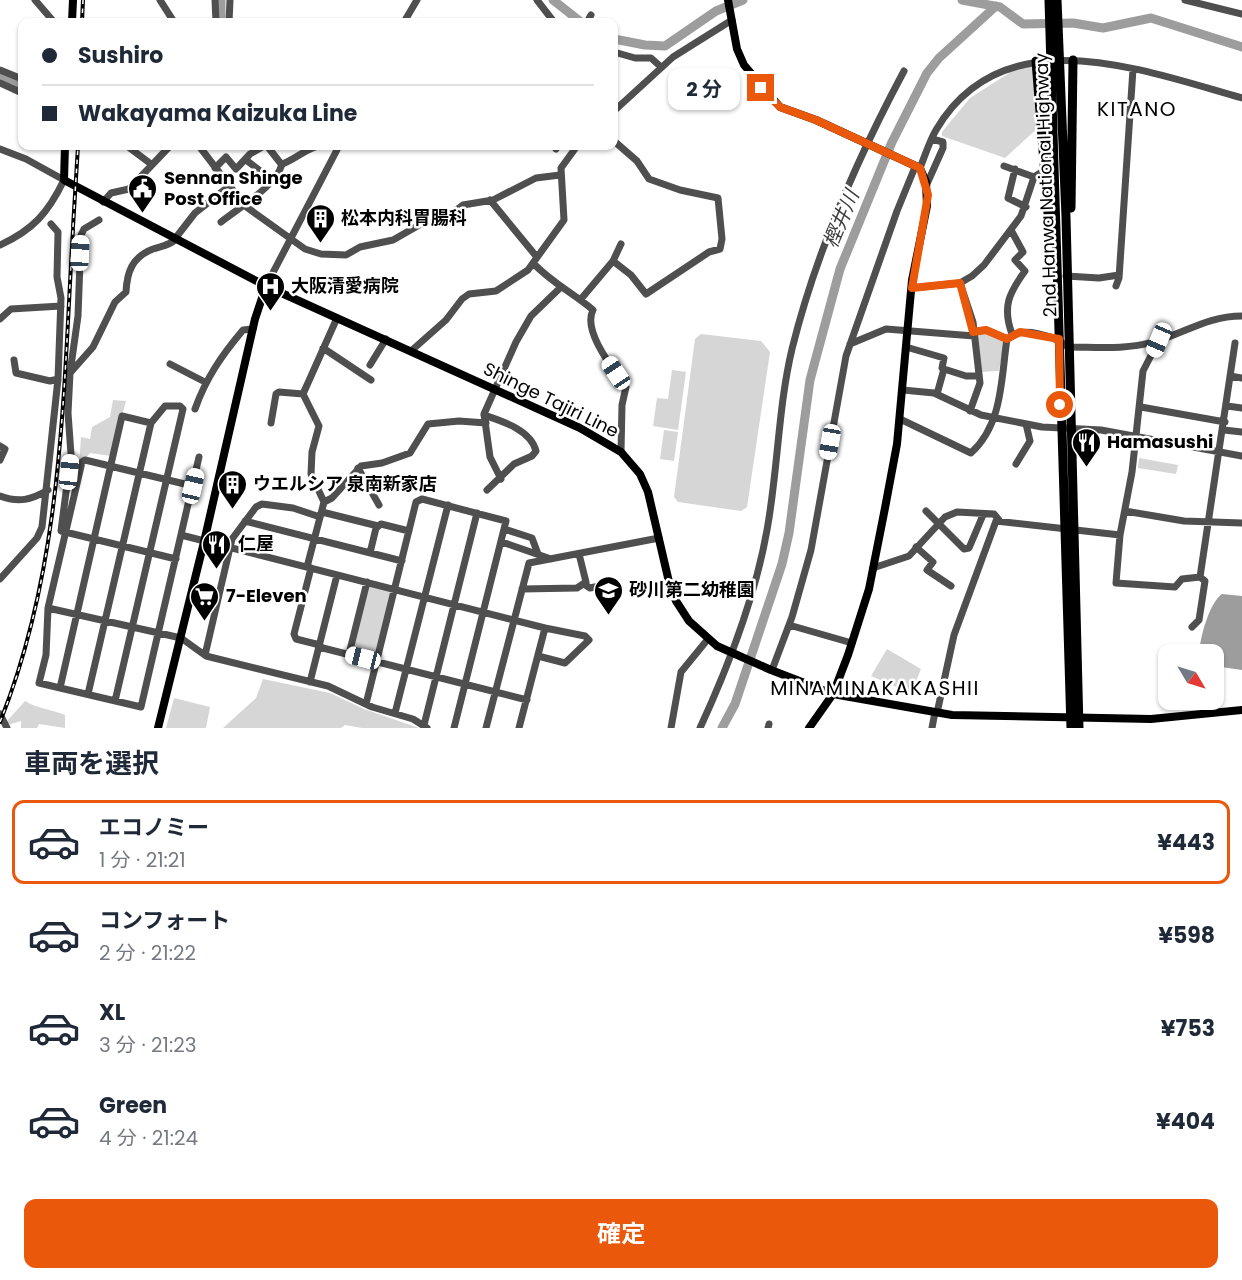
<!DOCTYPE html>
<html lang="ja">
<meta charset="utf-8">
<style>
:root{--surface:#fff;--page:#f2f2f3;--text:#1f2937;--muted:#747a83;--line:#e0e1e3;--accent:#ea580c}
body{margin:0;font-family:Poppins,"Noto Sans JP",sans-serif;background:var(--page);color:var(--text);height:100vh;display:flex;flex-direction:column;font-size:22px;white-space:nowrap}
*{box-sizing:border-box;margin:0}
p{font-size:20px;color:var(--muted)}
.icon{flex:none;width:33px;height:33px;fill:none;stroke:currentColor;stroke-width:2;stroke-linecap:round;stroke-linejoin:round}
.map{position:relative;height:728px;overflow:hidden}
.sheet{display:flex;flex-direction:column;background:var(--surface);flex:1}
.sheet>*{flex:none}
.top-card{position:absolute;left:18px;top:18px;width:600px;height:132px;border-radius:12px;box-shadow:0 2px 4px #0004;display:grid;align-content:center;height:132px;padding:0 24px;background:var(--surface)}
.needle{width:39px;rotate:128deg}
.buttons{position:absolute;left:1158px;top:644px;display:grid;gap:12px}
.buttons a{display:grid;place-items:center;width:66px;height:66px;border-radius:12px;background:var(--surface);box-shadow:0 2px 4px #0004;font-size:30px}
.end{position:absolute;width:27px;height:27px;margin:-14px;border:8px solid #ea580c;background:#fff;box-shadow:0 0 0 3px #fff}
.from{border-radius:50%}
.bubble{position:absolute;height:42px;border-radius:12px;background:var(--surface);box-shadow:0 2px 4px #0004;font-size:20px;font-weight:700;line-height:42px;text-align:center}
.car{position:absolute;width:18px;height:36px;margin:-18px -9px;border-radius:8px;box-shadow:0 0 4px 2px #0007;background:linear-gradient(#fff 24%,#345 0 40%,#fff 0 76%,#345 0 86%,#fff 0)}
.top-card b{display:flex;align-items:center;gap:21px;height:57px;font-size:22px}
.top-card b+b{border-top:2px solid var(--line)}
.top-card i{width:15px;height:15px;background:var(--text)}
ul{padding:0;list-style:none}
li{display:flex;align-items:center;gap:18px;height:84px;margin:0 12px 9px;padding:0 12px;border:3px solid transparent;border-radius:12px}
li div{flex:1}
li b{display:block;font-size:22px}
li em{font-style:normal;font-weight:700}
li.selected{border-color:var(--accent)}
li>.icon{width:54px;height:54px;stroke-width:1.5}
h2{padding:0 24px;font-size:27px;line-height:72px}
.action{display:flex;gap:12px;margin-top:auto;padding:12px 24px}
.action a{flex:1;height:69px;border-radius:12px;background:var(--accent);color:#fff;font-size:24px;font-weight:700;line-height:69px;text-align:center}
.map>svg:first-child{display:block}
</style>
<div class="map">
<svg width="1242" height="728" viewBox="0 0 1242 728">
<rect width="100%" height="100%" fill="#fff"/>
<path fill="#d6d6d6" d="M1020,66H1034L1040,126L1005,158L942,136V132L970,98Z
M987,332L1005,340L999,371L980,372L975,333Z
M701,334L761,341L770,352L747,507L741,511L678,502L674,497L695,339Z
M672,370L686,372L678,430L653,426L657,398L668,399Z
M113,400L126,401L111,456L90,453L79,466L81,437L90,439L92,427L110,417Z
M664,430L678,432L674,461L660,459Z
M1139,458L1178,465L1176,474L1138,468Z
M367,585L393,591L376,656L353,650Z
M887,649L921,669L911,693L871,676Z
M263,679L330,693L364,709L419,728H362L345,725L341,728H223L256,698Z
M174,698L210,707L206,728H166Z
M25,701C38,709 51,709 65,715V728L39,724L37,728H21V721L8,725L7,721Z"/>
<path fill="#9d9d9d" d="M1222,594L1242,596V670L1214,666V654H1199C1200,638 1209,603 1222,594Z"/>
<g fill="none" stroke-linecap="round" stroke-linejoin="round">
<path stroke="#9d9d9d" stroke-width="9" d="M221,0V22
M553,0L581,22
M962,0L1000,7L1023,24L1073,23L1103,28L1151,18L1242,47
M614,39L645,45L665,46L716,11L743,0
M0,78L22,87
M722,728L735,704L782,564L789,533L810,380L840,269L892,142L927,73L939,58L996,6"/>
<path stroke="#4f4f4f" stroke-width="7" d="M35,0L54,22
M160,0L174,22
M215,0L216,22
M537,0L554,22
M1185,0L1242,14
M229,22L230,0
M404,22L417,0
M587,22L591,15
M614,52L635,58H651L661,67
M0,70L22,79
M0,83L22,93
M614,111L673,57L732,20
M127,146L151,164
M199,146L245,206L305,249L321,254L346,255L360,247L393,240L421,224L446,218L463,205L493,200L536,178L560,175
M267,146L282,165
M0,149L26,159L64,180C48,213 33,230 0,245
M556,149L558,146
M246,160L272,180
M1004,166L1034,177
M215,168L226,157L236,169L250,154L264,146
M920,168C925,156 929,142 936,130C1003,16 1142,70 1242,98
M1015,169L1008,198L1026,207
M926,186L943,148V142L932,139
M490,200L536,256
M103,202L111,193L129,189L170,146
M99,220L84,229L81,235L78,316L70,373L68,413L71,454L61,531L176,559
M221,222C239,208 277,185 282,164C295,160 309,146 320,146
M1011,230L1023,252L1015,260L1025,271C1009,293 1002,307 1012,334
M174,240L195,213L228,187
M613,261L631,275L646,294L709,252L720,249L722,239L718,198L680,190L649,179L637,161L614,141
M533,263C552,283 573,293 593,310C582,331 614,370 626,387L622,405L621,452
M1066,276L1099,278L1119,275
M960,283L973,322L980,383L970,411
M266,286L339,146
M1116,286L1119,278L1133,69
M912,288L960,283L972,276L984,265L1021,216L1034,177L1045,170
M581,299L613,261L621,244
M0,319L11,309L61,306
M973,332L986,330L1007,339
M1159,340L1143,371L1132,472L1120,535L1116,583L1175,587L1182,579L1200,577L1205,581L1199,620L1192,627
M850,344L886,329L974,336
M906,347L944,358L942,368L944,369L966,376H979
M323,348L371,380
M411,351L446,320L462,299L469,294L496,291L528,270L533,263L564,220L561,168L577,146
M14,360L16,373L50,381L58,379
M170,364L205,382
M370,365L386,339
M70,373L93,347L115,302L126,292C127,272 132,257 153,249C161,246 168,246 175,240
M1230,376L1242,378
M903,390L934,393L981,415L1042,427L1101,430L1242,456
M937,394L944,369
M1227,406L1242,408
M1141,407L1225,422
M195,409C206,378 222,355 243,330L253,329
M484,415C502,421 531,430 536,451L532,456L514,464L487,490
M900,419L971,453C1003,424 1001,378 1007,339C1022,325 1054,336 1068,347C1096,347 1126,350 1153,342C1184,334 1206,316 1242,316
M271,423L276,394L279,392L303,394
M1224,430L1242,432
M0,446L5,449L0,460
M1016,464L1030,441L1026,424
M358,468L379,505
M501,479L490,457L484,414L516,342L531,316L560,288
M193,486L85,460L82,462L48,608L46,655L39,683L141,707L199,457
M0,496C19,503 31,500 48,490
M324,502L332,498L361,466L382,463L410,453L428,424L459,421L486,423
M926,511L964,549L969,548L983,515
M1125,511L1184,521L1242,523
M322,512L378,526
M245,521L402,561
M504,529L532,538L538,554
M181,535L545,628L519,728
M502,542L551,559
M916,547L933,562L927,570L951,586
M370,553L376,528L381,524L409,531
M307,567L324,502L311,474L312,452L319,426L303,394L337,318
M311,568L294,634L296,639L320,645
M873,568L909,556L945,517L957,512L994,514L999,520
M1200,577L1235,343
M0,579L37,538L42,527L58,379L61,298L57,277L58,232L51,224
M584,584L590,588L604,585
M522,589L577,588L586,582L579,554
M48,608L181,638L206,656L328,686L372,707L413,719L427,728
M789,625L852,643
M319,647L527,700
M349,654L367,582
M205,655L232,539L256,507L262,504L293,508L320,517
M538,656L565,663L589,640L585,636L545,628
M772,670L792,617L811,550L846,356L897,211L915,167
M310,682L337,575
M60,688L122,416L151,423
M88,694L151,423L165,406H180L183,409L115,701
M366,704L416,502L422,499L506,521L454,728
M395,713L448,505
M937,713L954,635L996,521L1120,535
M0,714L7,728
M424,725L477,513
M486,728L529,563L659,538
M671,728L681,672L708,639
M700,728C729,665 755,598 767,530C778,470 778,408 792,349C816,252 857,159 904,71
M768,728L769,724
M932,728L935,712"/>
<path stroke="#000" stroke-width="8" d="M728,0L737,49L744,65L780,107L816,120L920,168L926,182L927,206L912,280L897,444L885,508L869,589L848,655L833,694L809,728
M72,22L73,0
M65,146L64,180L266,286L580,428L621,452L640,474L648,492L669,582L676,601L689,621L717,646L771,670L833,694L952,715L1151,719L1242,710
M158,728L204,542L255,319L266,286"/>
<path stroke="#000" stroke-width="9" d="M1049,0L1071,728
M1057,0L1066,217L1079,728
M1036,61L1050,239
M1071,208L1073,60"/>
<defs>
<path id="rail" d="M82,22L83,0
M73,227L78,146
M0,722C63,565 63,396 73,229"/>
</defs>
<use href="#rail" stroke="#000" stroke-width="4"/>
<use href="#rail" stroke="#fff" stroke-width="1.5" stroke-dasharray="4.5" stroke-linecap="butt"/>
</g>
<g fill="none" stroke-linecap="round" stroke-linejoin="round">
<path stroke="#ea580c" stroke-width="8" d="M761,88L780,107L816,120L920,168L928,195L912,288L960,283L973,332L986,330L1007,339L1020,332L1059,339L1060,405"/>
</g>
<defs>
<symbol id="civic-pin" viewBox="-11 -11 22 30"><path d="M0 17L-7.5 6A9.5 9.5 0 1 1 7.5 6Z" fill="#000" stroke="#fff"/><path d="M-.6-6.5H3V-4.5H.6V-3L4-1V1h2V6H-6V1h2V-1L-.6-3ZM-1.2 2.5V6h2.4V2.5Z" fill="#fff"/></symbol>
<symbol id="building-pin" viewBox="-11 -11 22 30"><path d="M0 17L-7.5 6A9.5 9.5 0 1 1 7.5 6Z" fill="#000" stroke="#fff"/><path d="M-4-6H4V6H1V3H-1V6H-4ZM-2.5-4.3h1.7v1.8h-1.7ZM.8-4.3h1.7v1.8H.8ZM-2.5-1h1.7V.8h-1.7ZM.8-1h1.7V.8H.8Z" fill="#fff"/></symbol>
<symbol id="hospital-pin" viewBox="-11 -11 22 30"><path d="M0 17L-7.5 6A9.5 9.5 0 1 1 7.5 6Z" fill="#000" stroke="#fff"/><path d="M-5-5h3v3.5h4V-5h3V5h-3V1.5h-4V5h-3Z" fill="#fff"/></symbol>
<symbol id="restaurant-pin" viewBox="-11 -11 22 30"><path d="M0 17L-7.5 6A9.5 9.5 0 1 1 7.5 6Z" fill="#000" stroke="#fff"/><path d="M-5-6h1v4h1v-4h1v4h1v-4h1v5L-1.5 .5V6h-2V.5L-5-1ZM5-6V6H3V1.5H1.5Q1.5-4 5-6Z" fill="#fff"/></symbol>
<symbol id="school-pin" viewBox="-11 -11 22 30"><path d="M0 17L-7.5 6A9.5 9.5 0 1 1 7.5 6Z" fill="#000" stroke="#fff"/><path d="M0-5L7-2L0 1L-7-2ZM-4 1L0 2.5L4 1V4Q0 6-4 4Z" fill="#fff"/></symbol>
<symbol id="supermarket-pin" viewBox="-11 -11 22 30"><path d="M0 17L-7.5 6A9.5 9.5 0 1 1 7.5 6Z" fill="#000" stroke="#fff"/><path d="M-6-5.5h2.5l.6 2H6L4.5 2H-2.5L-4.4-4H-6ZM-1.5 3.2a1.3 1.3 0 1 0 .1 0ZM3 3.2a1.3 1.3 0 1 0 .1 0Z" fill="#fff"/></symbol>
</defs>
<g fill-rule="evenodd">
<use href="#civic-pin" x="126" y="172" width="33" height="45"/>
<use href="#building-pin" x="304" y="202" width="33" height="45"/>
<use href="#hospital-pin" x="254" y="270" width="33" height="45"/>
<use href="#restaurant-pin" x="1070" y="426" width="33" height="45"/>
<use href="#building-pin" x="216" y="468" width="33" height="45"/>
<use href="#restaurant-pin" x="200" y="528" width="33" height="45"/>
<use href="#school-pin" x="592" y="574" width="33" height="45"/>
<use href="#supermarket-pin" x="188" y="580" width="33" height="45"/>
</g>
<g text-anchor="middle" stroke-width="5" stroke-linejoin="round" paint-order="stroke">
<g font-size="18" font-weight="bold" fill="#000" stroke="#fff" text-anchor="start">
<text x="164" y="184">Sennan Shinge<tspan x="164" dy="21">Post Office</tspan></text>
<text x="341" y="224">松本内科胃腸科</text>
<text x="291" y="292">大阪清愛病院</text>
<text x="1107" y="448">Hamasushi</text>
<text x="253" y="490">ウエルシア 泉南新家店</text>
<text x="238" y="550">仁屋</text>
<text x="629" y="596">砂川第二幼稚園</text>
<text x="226" y="602">7-Eleven</text>
</g>
<g font-size="18" fill="#000" stroke="#fff">
<text transform="translate(1046 185) rotate(-92)" y="6">2nd Hanwa National Highway</text>
<text transform="translate(551 400) rotate(26)" y="6">Shinge Tajiri Line</text>
</g>
<g font-size="20" letter-spacing="1.5" fill="#000" stroke="#fff">
<text x="1137" y="116">KITANO</text>
<text x="875" y="695">MINAMINAKAKASHII</text>
</g>
<g font-size="20" font-style="italic" fill="#3e3e3e" stroke="#fff">
<text transform="translate(841 219) rotate(-67)" y="7">樫井川</text>
</g>
</g>
</svg>
<div class="buttons">
<a><svg class="needle" viewBox="-14 -14 28 28"><path d="M0-13l5 13h-10z" fill="#e53935"/><path d="M0 13l5-13h-10z" fill="#747a83"/></svg></a>
</div>
<i class="end from" style="left:1060px;top:405px"></i>
<i class="end" style="left:761px;top:88px"></i>
<div class="bubble" style="left:668px;top:68px;width:72px">2 分</div>
<i class="car" style="left:80px;top:253px;rotate:3deg"></i>
<i class="car" style="left:1159px;top:340px;rotate:203deg"></i>
<i class="car" style="left:616px;top:373px;rotate:326deg"></i>
<i class="car" style="left:830px;top:442px;rotate:190deg"></i>
<i class="car" style="left:69px;top:472px;rotate:6deg"></i>
<i class="car" style="left:193px;top:486px;rotate:13deg"></i>
<i class="car" style="left:363px;top:658px;rotate:284deg"></i>
<div class="top-card">
<b><i class="from"></i>Sushiro</b>
<b><i></i>Wakayama Kaizuka Line</b>
</div>
</div>
<section class="sheet">
<h2>車両を選択</h2>
<ul>
<li class="selected"><svg class="icon" aria-label="car" viewBox="0 0 24 24"><path d="M5 17H2v-5l4-1 3-4h7l3 4 3 1v5h-3M9 17h6M6 11h13"/><circle cx="7" cy="17" r="2"/><circle cx="17" cy="17" r="2"/></svg><div><b>エコノミー</b><p>1 分 · 21:21</p></div><em>¥443</em></li>
<li><svg class="icon" aria-label="car" viewBox="0 0 24 24"><path d="M5 17H2v-5l4-1 3-4h7l3 4 3 1v5h-3M9 17h6M6 11h13"/><circle cx="7" cy="17" r="2"/><circle cx="17" cy="17" r="2"/></svg><div><b>コンフォート</b><p>2 分 · 21:22</p></div><em>¥598</em></li>
<li><svg class="icon" aria-label="car" viewBox="0 0 24 24"><path d="M5 17H2v-5l4-1 3-4h7l3 4 3 1v5h-3M9 17h6M6 11h13"/><circle cx="7" cy="17" r="2"/><circle cx="17" cy="17" r="2"/></svg><div><b>XL</b><p>3 分 · 21:23</p></div><em>¥753</em></li>
<li><svg class="icon" aria-label="car" viewBox="0 0 24 24"><path d="M5 17H2v-5l4-1 3-4h7l3 4 3 1v5h-3M9 17h6M6 11h13"/><circle cx="7" cy="17" r="2"/><circle cx="17" cy="17" r="2"/></svg><div><b>Green</b><p>4 分 · 21:24</p></div><em>¥404</em></li>
</ul>
<div class="action"><a>確定</a></div>
</section>
